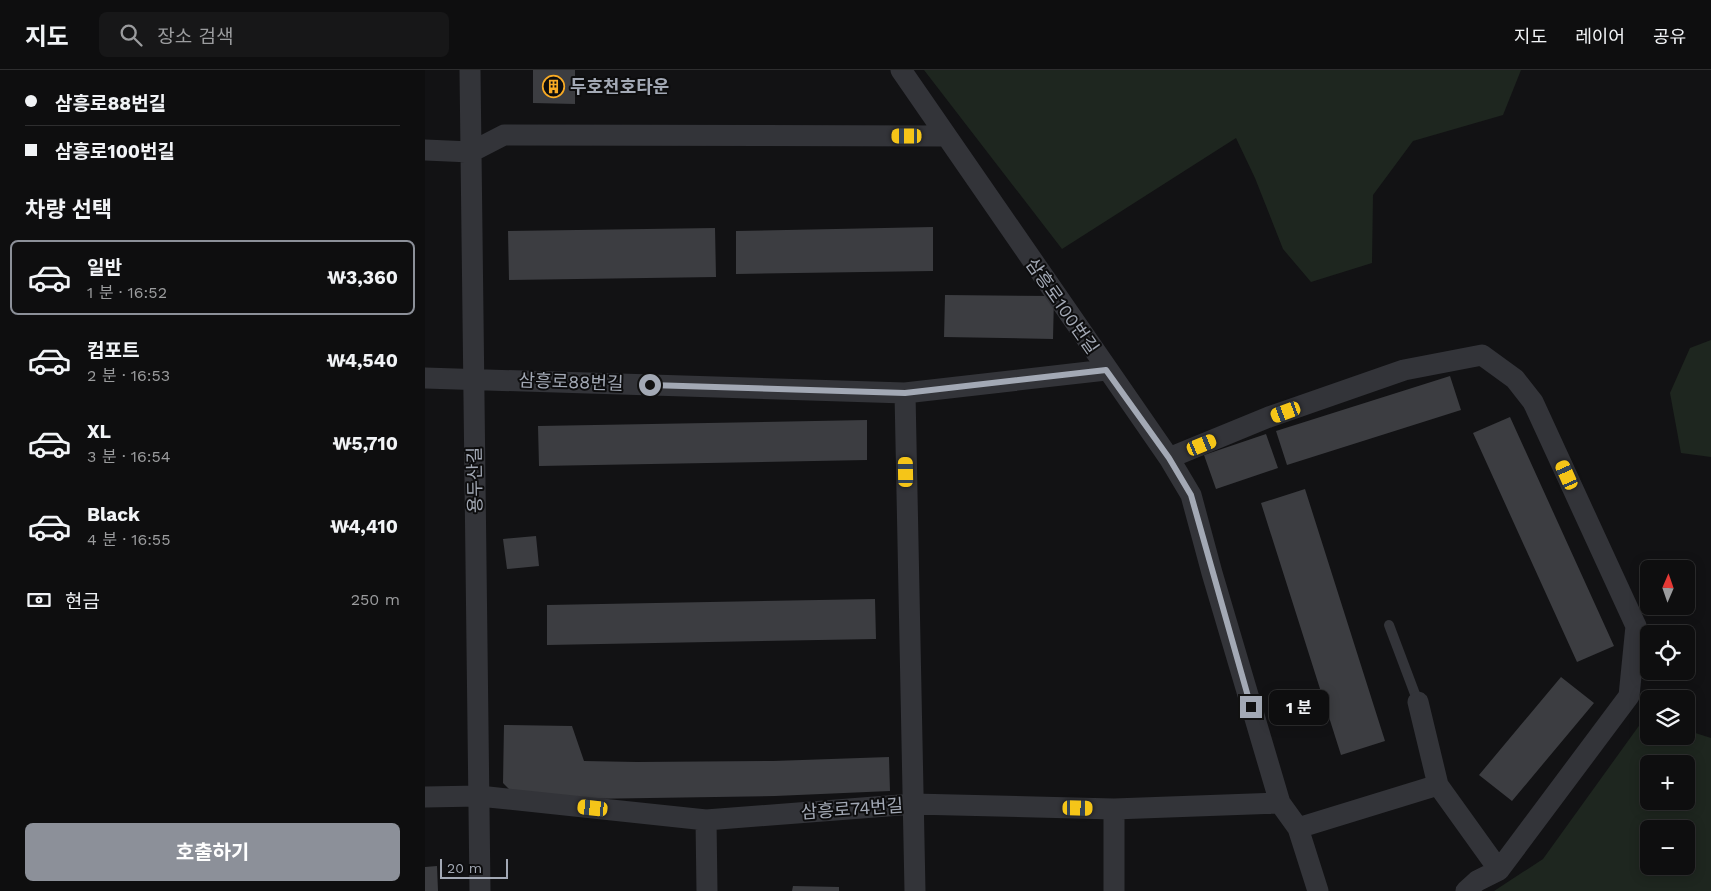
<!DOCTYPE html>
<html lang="ko">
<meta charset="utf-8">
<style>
:root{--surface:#0e0e0f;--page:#171718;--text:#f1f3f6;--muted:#9b9c9e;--line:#2e2e2f;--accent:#8c9099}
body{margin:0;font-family:"Work Sans","Noto Sans KR",sans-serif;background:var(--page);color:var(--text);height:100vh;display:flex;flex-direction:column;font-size:19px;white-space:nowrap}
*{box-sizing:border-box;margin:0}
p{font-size:16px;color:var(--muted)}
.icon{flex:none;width:28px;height:28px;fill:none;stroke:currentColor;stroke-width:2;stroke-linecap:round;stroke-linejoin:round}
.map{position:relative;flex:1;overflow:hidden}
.side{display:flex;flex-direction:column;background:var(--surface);width:425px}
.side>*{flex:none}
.hud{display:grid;align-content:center;height:110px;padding:0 25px;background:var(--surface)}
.needle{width:32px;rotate:2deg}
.tools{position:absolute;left:1215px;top:490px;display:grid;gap:10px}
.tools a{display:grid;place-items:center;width:55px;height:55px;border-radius:8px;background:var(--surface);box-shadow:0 2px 12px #0003,0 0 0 1px var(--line);font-size:25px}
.scale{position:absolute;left:15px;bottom:12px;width:68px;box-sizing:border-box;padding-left:5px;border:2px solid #a3a9b5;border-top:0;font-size:14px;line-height:18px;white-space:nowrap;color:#a3a9b5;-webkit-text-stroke:4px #0d0d0e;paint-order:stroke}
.end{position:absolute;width:22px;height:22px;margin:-11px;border:6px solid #a3a9b5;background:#111;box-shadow:0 0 0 2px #111}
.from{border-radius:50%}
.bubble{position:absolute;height:35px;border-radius:8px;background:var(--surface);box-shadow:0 2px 12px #0003,0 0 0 1px var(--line);font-size:16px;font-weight:700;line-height:35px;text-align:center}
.car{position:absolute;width:15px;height:30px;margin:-15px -8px;border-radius:6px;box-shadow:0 0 4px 1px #0007;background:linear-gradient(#f5c518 24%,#345 0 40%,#f5c518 0 76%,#345 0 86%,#f5c518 0)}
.hud b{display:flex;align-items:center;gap:18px;height:48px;font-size:19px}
.hud b+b{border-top:1px solid var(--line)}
.hud i{width:12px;height:12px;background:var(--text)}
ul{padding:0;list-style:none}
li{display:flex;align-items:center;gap:15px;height:75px;margin:0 10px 8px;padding:0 15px;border:2px solid transparent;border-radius:8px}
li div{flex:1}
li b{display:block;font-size:19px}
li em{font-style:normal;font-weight:700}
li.active{border-color:var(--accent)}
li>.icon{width:45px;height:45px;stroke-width:1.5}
h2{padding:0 25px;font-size:22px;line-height:60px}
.pay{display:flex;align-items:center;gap:12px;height:55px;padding:0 25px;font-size:19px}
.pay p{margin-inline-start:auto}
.action{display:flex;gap:10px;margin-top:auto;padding:10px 25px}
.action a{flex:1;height:58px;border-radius:8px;background:var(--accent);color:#fff;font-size:20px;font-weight:700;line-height:58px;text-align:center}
header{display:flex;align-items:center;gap:30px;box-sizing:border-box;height:70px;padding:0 25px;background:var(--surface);border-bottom:1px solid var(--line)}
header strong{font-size:24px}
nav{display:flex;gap:28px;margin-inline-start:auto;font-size:18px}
.search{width:350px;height:45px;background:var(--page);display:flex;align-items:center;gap:12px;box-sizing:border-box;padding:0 18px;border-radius:8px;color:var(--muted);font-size:19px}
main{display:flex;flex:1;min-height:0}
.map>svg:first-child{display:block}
</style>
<header>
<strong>지도</strong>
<div class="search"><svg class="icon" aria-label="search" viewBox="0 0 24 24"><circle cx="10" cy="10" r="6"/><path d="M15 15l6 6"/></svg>장소 검색</div>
<nav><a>지도</a><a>레이어</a><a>공유</a></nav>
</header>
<main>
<section class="side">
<div class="hud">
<b><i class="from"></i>삼흥로88번길</b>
<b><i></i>삼흥로100번길</b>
</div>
<h2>차량 선택</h2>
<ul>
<li class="active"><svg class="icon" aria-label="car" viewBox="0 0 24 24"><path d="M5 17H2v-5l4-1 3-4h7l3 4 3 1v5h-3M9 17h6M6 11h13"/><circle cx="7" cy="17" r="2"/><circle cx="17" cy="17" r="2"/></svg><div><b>일반</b><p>1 분 · 16:52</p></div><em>₩3,360</em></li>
<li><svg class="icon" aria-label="car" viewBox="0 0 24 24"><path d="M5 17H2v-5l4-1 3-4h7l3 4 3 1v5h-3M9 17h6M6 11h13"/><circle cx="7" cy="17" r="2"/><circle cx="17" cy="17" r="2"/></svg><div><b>컴포트</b><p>2 분 · 16:53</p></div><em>₩4,540</em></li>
<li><svg class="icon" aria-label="car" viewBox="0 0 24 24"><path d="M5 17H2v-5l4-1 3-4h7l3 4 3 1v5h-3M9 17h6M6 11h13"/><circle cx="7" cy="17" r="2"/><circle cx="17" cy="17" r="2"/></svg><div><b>XL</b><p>3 분 · 16:54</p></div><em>₩5,710</em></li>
<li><svg class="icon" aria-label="car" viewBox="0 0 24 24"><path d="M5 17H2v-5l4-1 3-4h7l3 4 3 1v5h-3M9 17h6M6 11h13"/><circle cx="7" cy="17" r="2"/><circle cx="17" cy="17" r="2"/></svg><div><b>Black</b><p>4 분 · 16:55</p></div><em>₩4,410</em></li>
</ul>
<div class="pay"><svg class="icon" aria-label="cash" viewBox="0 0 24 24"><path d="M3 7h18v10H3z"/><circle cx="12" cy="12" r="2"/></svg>현금<p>250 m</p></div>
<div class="action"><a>호출하기</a></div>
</section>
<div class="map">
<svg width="1286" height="821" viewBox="0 0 1286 821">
<rect width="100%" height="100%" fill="#121214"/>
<path fill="#1e261f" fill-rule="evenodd" d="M499,0H1096L1078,45L988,71L948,125L947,193L886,212L858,179L830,108L811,68L637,179Z
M1286,270V387L1256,383L1245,323L1265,278Z
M1221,646L1224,647V666H1261V660L1286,668V821H1069L1118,789ZM1224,694H1261V731H1224ZM1224,759H1261V796H1224Z"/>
<path fill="#3c3d41" d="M108,0H150V34L108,33Z
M508,157V201L311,204V161Z
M290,158L291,207L84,210L83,161Z
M520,225L629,226L628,269L519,267Z
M1025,306L1036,340L862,395L851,361Z
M1085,347L1189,576L1152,592L1048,363Z
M442,350V390L114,396L113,356Z
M841,364L853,398L791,419L779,385Z
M880,419L960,671L916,685L836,433Z
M111,466L114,496L82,499L78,469Z
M450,529L451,569L122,575V535Z
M1136,607L1169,633L1087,731L1054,705Z
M79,655L147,656L159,691L212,692L348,691L464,687L465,721L350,726L95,730L78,713Z
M12,796L13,821H0V797Z
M368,816L414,817V821H367Z"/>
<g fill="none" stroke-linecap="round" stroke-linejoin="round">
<path stroke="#333439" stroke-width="10" d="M964,555L993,632"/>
<path stroke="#333439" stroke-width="21" d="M45,0L55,821
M476,0L744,388L766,425L787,503L855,733L873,758L893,821
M0,80L46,82L79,65L520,66
M0,308L480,323L681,300
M480,323L490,821
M744,388L844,347L979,300L1057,285L1090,309L1108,332L1211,556L1204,626L1074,800L1052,811L1041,821
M1013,715L1074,800
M0,727L54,726L281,750L488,734L689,739L855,733
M281,750L282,821
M873,758L1013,715L993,632
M689,821V739"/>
</g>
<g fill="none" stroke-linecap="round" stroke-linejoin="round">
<path stroke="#a3a9b5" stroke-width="6" d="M225,315L480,323L681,300L744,388L766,425L826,637"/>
</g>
<defs>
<symbol id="building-ring" viewBox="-11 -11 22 22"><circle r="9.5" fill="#0d0d0e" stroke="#f9ab24" stroke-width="1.5"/><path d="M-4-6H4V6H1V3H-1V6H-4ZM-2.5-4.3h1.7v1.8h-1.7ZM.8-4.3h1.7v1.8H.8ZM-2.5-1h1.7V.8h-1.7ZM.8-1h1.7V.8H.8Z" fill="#f9ab24"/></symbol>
</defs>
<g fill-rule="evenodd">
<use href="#building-ring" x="116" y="4" width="25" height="25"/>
</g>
<g text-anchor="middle" stroke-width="4" stroke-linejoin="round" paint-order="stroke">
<g font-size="18" font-weight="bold" fill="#a3a9b5" stroke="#0d0d0e" text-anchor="start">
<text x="145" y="23">두호천호타운</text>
</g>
<g font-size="18" fill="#a3a9b5" stroke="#0d0d0e">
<text transform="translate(637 236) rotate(55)" y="6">삼흥로100번길</text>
<text transform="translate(146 312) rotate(2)" y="6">삼흥로88번길</text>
<text transform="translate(50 410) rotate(-91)" y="6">용두산길</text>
<text transform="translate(427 739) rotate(-4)" y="6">삼흥로74번길</text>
</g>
</g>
</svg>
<div class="tools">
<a><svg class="needle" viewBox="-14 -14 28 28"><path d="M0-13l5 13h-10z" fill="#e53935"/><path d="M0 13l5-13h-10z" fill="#9b9c9e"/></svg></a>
<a><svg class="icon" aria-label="locate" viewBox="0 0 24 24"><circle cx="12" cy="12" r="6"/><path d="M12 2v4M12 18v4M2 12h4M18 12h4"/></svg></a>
<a><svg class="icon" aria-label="layers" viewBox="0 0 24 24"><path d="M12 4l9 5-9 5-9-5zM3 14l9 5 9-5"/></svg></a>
<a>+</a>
<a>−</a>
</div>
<div class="scale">20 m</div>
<i class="end from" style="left:225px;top:315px"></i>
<i class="end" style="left:826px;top:637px"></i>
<div class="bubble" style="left:844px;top:620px;width:60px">1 분</div>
<i class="car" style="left:482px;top:66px;rotate:270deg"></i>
<i class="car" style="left:861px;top:342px;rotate:250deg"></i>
<i class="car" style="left:777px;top:375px;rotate:68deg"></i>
<i class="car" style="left:481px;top:402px;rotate:359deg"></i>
<i class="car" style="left:1142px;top:405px;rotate:336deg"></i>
<i class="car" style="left:168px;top:738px;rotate:276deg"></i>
<i class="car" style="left:653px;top:738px;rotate:91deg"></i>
</div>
</main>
